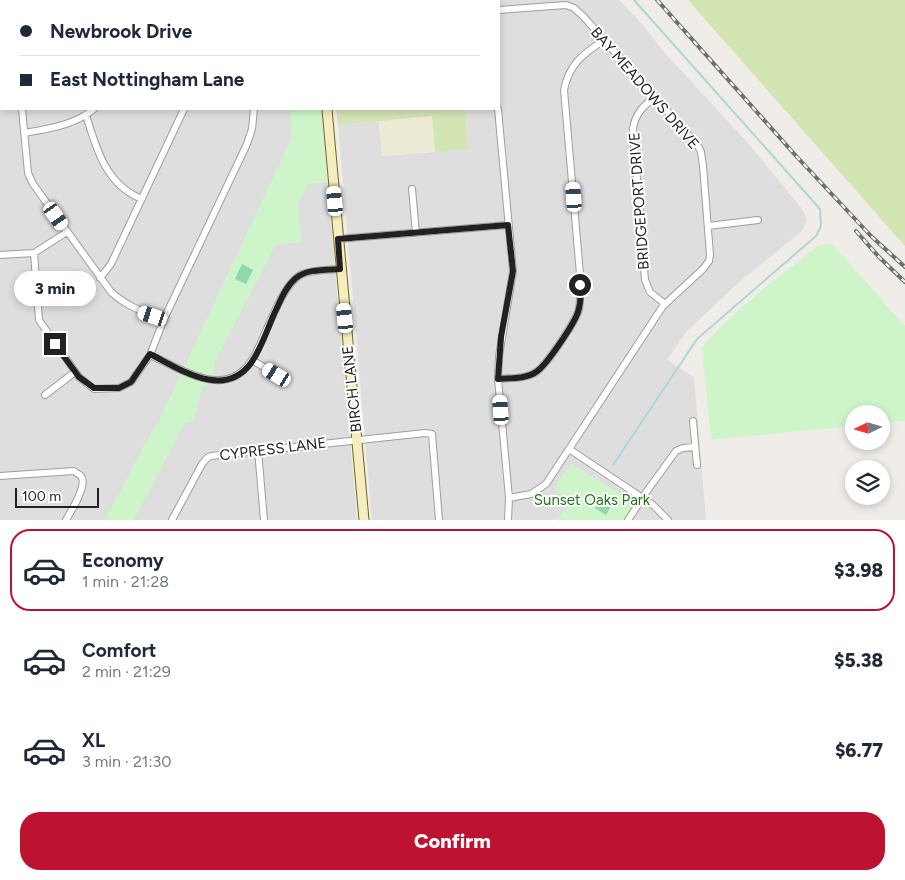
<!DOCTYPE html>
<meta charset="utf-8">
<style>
:root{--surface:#fff;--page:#f2f2f3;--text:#1f2937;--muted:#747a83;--line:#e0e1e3;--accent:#be1330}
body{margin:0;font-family:Figtree,sans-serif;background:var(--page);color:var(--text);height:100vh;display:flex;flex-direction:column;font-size:19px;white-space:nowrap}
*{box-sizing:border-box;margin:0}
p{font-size:16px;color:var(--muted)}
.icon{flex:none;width:28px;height:28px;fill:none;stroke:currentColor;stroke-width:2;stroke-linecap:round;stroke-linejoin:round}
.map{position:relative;height:520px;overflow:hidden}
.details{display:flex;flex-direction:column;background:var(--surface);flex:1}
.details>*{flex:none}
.guide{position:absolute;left:0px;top:0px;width:500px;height:110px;box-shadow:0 2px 8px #0003;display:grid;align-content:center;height:110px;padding:0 20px;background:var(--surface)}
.needle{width:32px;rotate:265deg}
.tools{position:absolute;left:845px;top:405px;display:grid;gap:10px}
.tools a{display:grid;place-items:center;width:45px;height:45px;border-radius:50%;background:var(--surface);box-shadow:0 2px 8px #0003;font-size:25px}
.scale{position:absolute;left:15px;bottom:12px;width:84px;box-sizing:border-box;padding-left:5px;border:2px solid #212121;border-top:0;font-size:14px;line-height:18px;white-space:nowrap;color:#212121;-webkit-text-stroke:4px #fff;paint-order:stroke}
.end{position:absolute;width:22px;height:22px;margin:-11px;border:6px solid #212121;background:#fff;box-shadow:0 0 0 2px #fff}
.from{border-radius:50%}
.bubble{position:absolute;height:35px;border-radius:18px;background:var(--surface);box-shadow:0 2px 8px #0003;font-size:16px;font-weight:800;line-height:35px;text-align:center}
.car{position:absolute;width:15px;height:30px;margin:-15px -8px;border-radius:6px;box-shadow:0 0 4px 1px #0007;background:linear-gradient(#fff 24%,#345 0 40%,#fff 0 76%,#345 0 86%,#fff 0)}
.guide b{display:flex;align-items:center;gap:18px;height:48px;font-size:19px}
.guide b+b{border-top:1px solid var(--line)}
.guide i{width:12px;height:12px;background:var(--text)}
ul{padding:9px 0 0;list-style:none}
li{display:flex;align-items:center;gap:15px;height:82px;margin:0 10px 8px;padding:0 10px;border:2px solid transparent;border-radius:20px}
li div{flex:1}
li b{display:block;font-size:19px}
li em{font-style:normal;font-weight:800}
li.current{border-color:var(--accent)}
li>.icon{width:45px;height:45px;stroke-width:1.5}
.primary-button{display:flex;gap:10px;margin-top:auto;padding:10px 20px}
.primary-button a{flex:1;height:58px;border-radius:20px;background:var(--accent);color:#fff;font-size:20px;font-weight:800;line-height:58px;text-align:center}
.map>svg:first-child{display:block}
</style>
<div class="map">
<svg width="905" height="520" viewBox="0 0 905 520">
<rect width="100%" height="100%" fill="#f0ece8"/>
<path fill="#dfdede" d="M0,0H311L312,1H1V109H321L357,520H0Z
M457,0H619L642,24L664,52L747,142L803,210L807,220L802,231L736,285L686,332L667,360L694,377L706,520H372L338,125L379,121L382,156L469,149L465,109H499V1Z"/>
<path fill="#edebd6" d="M432,116L435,152L382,156L379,121Z"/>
<path fill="#d4e5b4" d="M688,0H905V246Z
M336,109H465L469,149L435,152L432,116L338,125Z"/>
<path fill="#cef5ca" d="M290,109H321L327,182L308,184L298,204L301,242L276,245L215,361L214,378L202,388L194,421L185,422L134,520H105L155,425H157L292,137Z
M825,244L833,245L905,326V421L881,423V414H854V426L711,440L702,348C733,310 778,278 816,247Z
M571,464L634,502L623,520H554L571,506L554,488Z"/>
<path fill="#8ed7af" d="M242,264L253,270L246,284L235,279Z
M602,495L614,501L606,515L595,508Z"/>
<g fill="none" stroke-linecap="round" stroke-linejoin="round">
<path stroke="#add7d9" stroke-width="2" d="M613,465L697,339L816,236L821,226L820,209L634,0"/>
<defs>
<path id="street" d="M12,0V1
M488,0V1
M78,1V0
M156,1L157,0
M237,1L238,0
M499,10L566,5L574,8L583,16L698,146L701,152L703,166L710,255L709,261L703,269L663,306L546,484L531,494L509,498
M655,97C643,106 635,114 633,129L645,280L650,292L665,304
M22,109L28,173L33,184L111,292C126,306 145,313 164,319
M498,109L513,271L499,356L498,379L509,498L508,520
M86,115C96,148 106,185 142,199
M24,133C48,129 75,125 94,109
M412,189L416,233
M708,226L758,220
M338,239L508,225
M34,253L39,320L79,377L94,389L119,388L131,382L150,355L164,319L247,144L252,129L254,109
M0,255L34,253L67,232
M100,278L111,264L184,109
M150,355C182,369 226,401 252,360C265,340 281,283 302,274C313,270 328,270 340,269
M252,360L277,375
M498,379C510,378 526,379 536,372C546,366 576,321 579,309C581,297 580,286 580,274L564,90C569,64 583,54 604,40
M45,395L75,372
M693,421L697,465
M569,449L653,505L668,520
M258,450L264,520
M0,476L74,471C76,473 79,474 81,476C88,485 71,511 66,520
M172,520L202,464L207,458L211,456L425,433L432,434L439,520
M628,520L647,491L676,451L683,448L695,447"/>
<path id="secondary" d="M318,0V1
M327,109L364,520"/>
</defs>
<use href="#street" stroke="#9e9e9e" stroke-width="8"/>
<use href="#secondary" stroke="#706a10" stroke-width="11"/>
<use href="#street" stroke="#fff" stroke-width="6"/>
<use href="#secondary" stroke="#f4eec2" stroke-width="9"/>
<defs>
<path id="rail" d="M657,0L797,157L871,236L905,267
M856,231L879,257L905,282"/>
</defs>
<use href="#rail" stroke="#6f6f6f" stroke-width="4"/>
<use href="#rail" stroke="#fff" stroke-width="2" stroke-dasharray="5.5" stroke-linecap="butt"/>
</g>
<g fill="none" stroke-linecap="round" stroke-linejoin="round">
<path stroke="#212121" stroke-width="6" d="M55,344L79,377L94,388H119L131,382L150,354C180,369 224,400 251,363C261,349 267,330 274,314C280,302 285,287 296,278C306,269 327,270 340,269L338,239L508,225L513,271L501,337L498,379C510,378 526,379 536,372C546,366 574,324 578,312C581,303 581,294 580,285"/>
</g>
<g text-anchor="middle" stroke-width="4" stroke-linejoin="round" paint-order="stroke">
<g font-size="15" fill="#212121" stroke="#fff">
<text transform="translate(645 88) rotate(49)" y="5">BAY MEADOWS DRIVE</text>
<text transform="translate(639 201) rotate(-94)" y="5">BRIDGEPORT DRIVE</text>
<text transform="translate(352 389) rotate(-96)" y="5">BIRCH LANE</text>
<text transform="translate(273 449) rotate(-7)" y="5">CYPRESS LANE</text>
</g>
<g font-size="15" fill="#1f7717" stroke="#fff">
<text x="592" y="505">Sunset Oaks Park</text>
</g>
</g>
</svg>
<div class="tools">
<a><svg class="needle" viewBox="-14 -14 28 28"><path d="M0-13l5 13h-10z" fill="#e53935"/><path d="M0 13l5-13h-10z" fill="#747a83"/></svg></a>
<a><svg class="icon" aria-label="layers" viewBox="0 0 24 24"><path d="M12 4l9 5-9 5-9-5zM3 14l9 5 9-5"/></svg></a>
</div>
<div class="scale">100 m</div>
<i class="end from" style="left:580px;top:285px"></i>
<i class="end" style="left:55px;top:344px"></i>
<div class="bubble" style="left:14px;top:271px;width:82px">3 min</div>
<i class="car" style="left:574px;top:197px;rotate:356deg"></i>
<i class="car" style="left:335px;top:201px;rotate:355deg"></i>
<i class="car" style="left:56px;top:216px;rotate:145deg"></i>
<i class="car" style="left:153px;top:316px;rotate:288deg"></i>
<i class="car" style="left:345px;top:318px;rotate:354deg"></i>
<i class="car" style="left:277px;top:375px;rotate:301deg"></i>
<i class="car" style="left:501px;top:410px;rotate:356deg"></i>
<div class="guide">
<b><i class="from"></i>Newbrook Drive</b>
<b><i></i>East Nottingham Lane</b>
</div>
</div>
<section class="details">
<ul>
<li class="current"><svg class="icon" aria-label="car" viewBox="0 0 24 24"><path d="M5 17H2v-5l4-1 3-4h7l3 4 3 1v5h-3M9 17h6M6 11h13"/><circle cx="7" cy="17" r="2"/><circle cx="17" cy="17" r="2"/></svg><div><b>Economy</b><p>1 min · 21:28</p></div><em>$3.98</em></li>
<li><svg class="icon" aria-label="car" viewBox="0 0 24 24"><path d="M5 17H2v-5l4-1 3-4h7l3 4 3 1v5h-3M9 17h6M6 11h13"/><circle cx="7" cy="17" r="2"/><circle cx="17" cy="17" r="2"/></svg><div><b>Comfort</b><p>2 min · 21:29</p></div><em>$5.38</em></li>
<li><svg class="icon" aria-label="car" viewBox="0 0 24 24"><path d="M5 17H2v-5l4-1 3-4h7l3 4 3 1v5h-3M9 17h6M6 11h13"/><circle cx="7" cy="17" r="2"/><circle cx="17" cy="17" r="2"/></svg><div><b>XL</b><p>3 min · 21:30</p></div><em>$6.77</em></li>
</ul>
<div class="primary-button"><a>Confirm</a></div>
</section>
